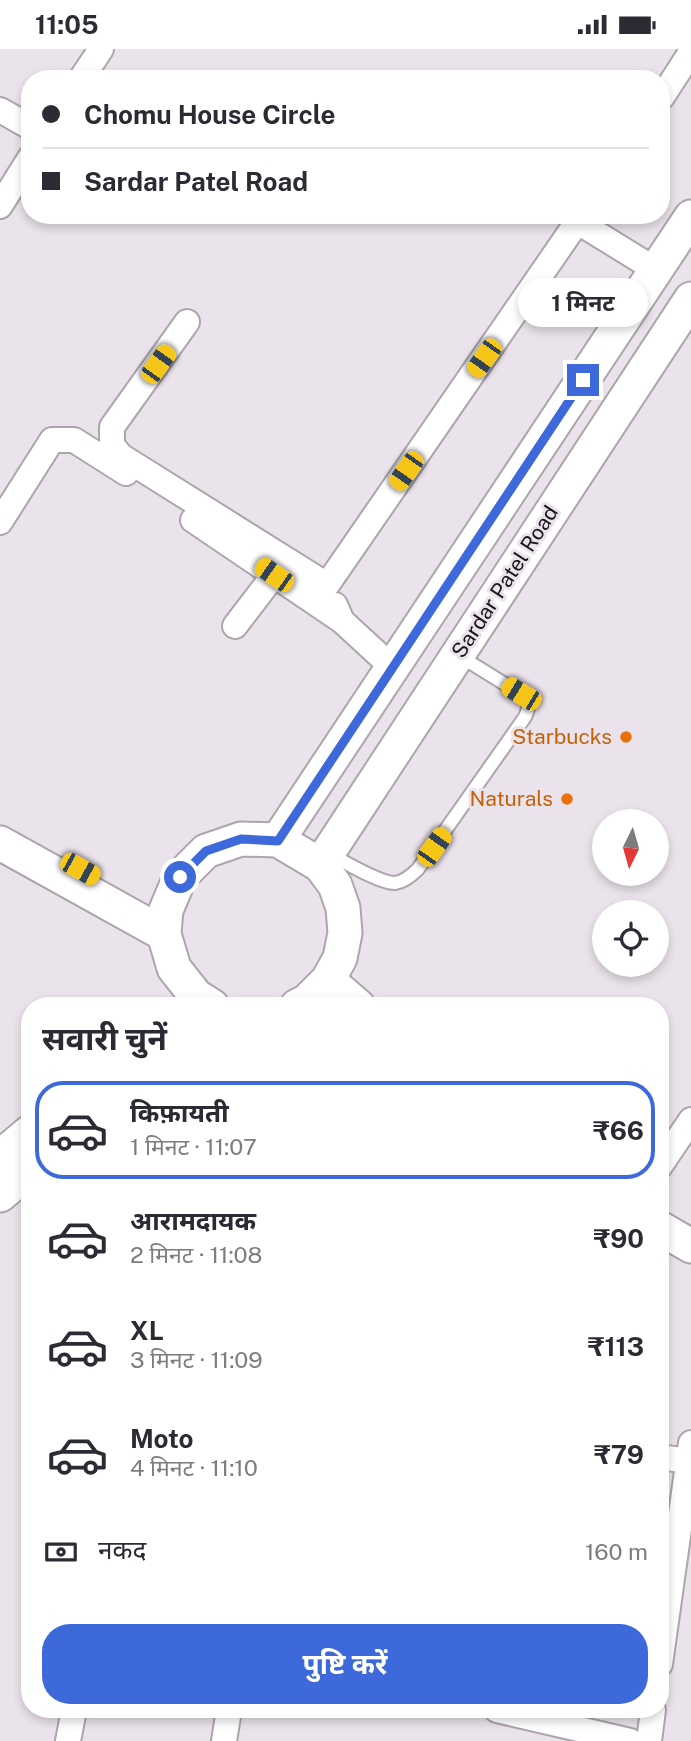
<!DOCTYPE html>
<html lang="hi">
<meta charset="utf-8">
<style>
:root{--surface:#fff;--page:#f7f7f7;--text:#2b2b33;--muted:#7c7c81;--line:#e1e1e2;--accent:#3e69da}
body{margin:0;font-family:"Public Sans","Noto Sans Devanagari",sans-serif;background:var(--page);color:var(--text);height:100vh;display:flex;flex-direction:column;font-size:26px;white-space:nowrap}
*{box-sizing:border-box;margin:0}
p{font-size:23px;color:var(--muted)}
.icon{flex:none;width:38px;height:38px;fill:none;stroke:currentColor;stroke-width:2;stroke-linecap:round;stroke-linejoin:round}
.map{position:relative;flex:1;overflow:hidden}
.details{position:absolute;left:21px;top:948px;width:648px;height:721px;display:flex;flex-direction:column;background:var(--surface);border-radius:28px;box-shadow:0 4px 10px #0003}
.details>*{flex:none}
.hud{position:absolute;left:21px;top:21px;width:649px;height:154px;border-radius:28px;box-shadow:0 4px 10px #0003;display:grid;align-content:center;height:154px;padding:0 21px;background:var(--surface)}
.needle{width:46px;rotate:185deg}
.fabs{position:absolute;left:592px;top:760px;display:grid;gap:14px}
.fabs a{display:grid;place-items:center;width:77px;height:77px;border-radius:50%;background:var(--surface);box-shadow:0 4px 10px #0003;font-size:35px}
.end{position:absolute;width:32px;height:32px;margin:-16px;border:9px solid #3e69da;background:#fff;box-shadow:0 0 0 4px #fff}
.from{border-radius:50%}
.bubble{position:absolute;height:49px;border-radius:24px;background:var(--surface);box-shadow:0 4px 10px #0003;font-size:23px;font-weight:700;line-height:49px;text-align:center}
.car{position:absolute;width:21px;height:42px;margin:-21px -10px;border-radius:9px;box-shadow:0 0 5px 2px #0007;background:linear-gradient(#f5c518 24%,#345 0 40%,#f5c518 0 76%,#345 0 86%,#f5c518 0)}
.hud b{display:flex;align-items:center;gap:24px;height:66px;font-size:26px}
.hud b+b{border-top:2px solid var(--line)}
.hud i{width:18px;height:18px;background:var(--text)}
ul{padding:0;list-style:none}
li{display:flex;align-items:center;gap:21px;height:98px;margin:0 14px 10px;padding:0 7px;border:4px solid transparent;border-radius:28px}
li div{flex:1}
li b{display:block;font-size:26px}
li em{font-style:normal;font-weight:700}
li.active{border-color:var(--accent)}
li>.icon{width:63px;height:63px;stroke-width:1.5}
h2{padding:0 21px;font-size:32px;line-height:84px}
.pay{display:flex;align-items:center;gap:18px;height:77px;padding:0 21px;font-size:26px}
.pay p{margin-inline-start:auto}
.primary-button{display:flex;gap:14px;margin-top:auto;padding:14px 21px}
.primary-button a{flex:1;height:80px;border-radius:28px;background:var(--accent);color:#fff;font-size:28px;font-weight:700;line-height:80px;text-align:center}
.status{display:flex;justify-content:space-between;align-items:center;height:49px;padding:0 35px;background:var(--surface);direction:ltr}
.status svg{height:19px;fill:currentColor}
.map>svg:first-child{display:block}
</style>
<div class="status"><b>11:05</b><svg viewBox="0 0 49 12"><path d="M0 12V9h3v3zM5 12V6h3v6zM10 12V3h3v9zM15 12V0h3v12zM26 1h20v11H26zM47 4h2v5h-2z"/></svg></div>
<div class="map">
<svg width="691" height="1692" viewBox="0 0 691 1692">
<rect width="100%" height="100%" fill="#ebe3eb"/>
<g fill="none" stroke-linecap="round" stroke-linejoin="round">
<defs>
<path id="lane" d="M328,804C343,812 379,834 395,834C404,833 412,826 418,820L525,668C530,658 529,653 521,645L458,606"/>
<path id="street" d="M81,30L101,0
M662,48L691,3
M0,61L30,78
M0,157L30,109
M578,173L656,221
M187,273L112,378V396L121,407L327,536L582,166
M193,471L342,572
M0,473L52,391H74L126,424
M335,556L342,572L393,619
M235,577L274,526
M660,1117L691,1071
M660,1408L688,1412
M660,1615L691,1394
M497,1661L630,1692
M68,1692L74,1661
M224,1692L229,1661
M649,1692L653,1661"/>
<path id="secondary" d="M278,791L691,168
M0,794L164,885
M320,816L691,250
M328,931L358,957
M212,957L196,947L174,919L164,885L166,861L180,828L206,802L241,790L278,791L320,816L335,836L343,859L345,884L340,909L328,931L307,952L297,957
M0,1108L30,1083
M0,1146L30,1121
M660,1179L691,1197"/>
</defs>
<use href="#lane" stroke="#aca5ac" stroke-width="16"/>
<use href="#street" stroke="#aca5ac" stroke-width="28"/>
<use href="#secondary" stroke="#aca5ac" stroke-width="37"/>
<use href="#lane" stroke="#fff" stroke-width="12"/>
<use href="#street" stroke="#fff" stroke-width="24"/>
<use href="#secondary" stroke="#fff" stroke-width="33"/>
</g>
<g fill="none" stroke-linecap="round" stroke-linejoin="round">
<path stroke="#3e69da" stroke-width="9" d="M180,828L206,802L241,790L278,792L583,331"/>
</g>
<g fill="#e8710a" stroke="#ebe3eb" stroke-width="2.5">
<circle cx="626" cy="688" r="7"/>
<circle cx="567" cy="750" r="7"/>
</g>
<g text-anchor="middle" stroke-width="6" stroke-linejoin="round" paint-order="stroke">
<g font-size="21" fill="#171417" stroke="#ebe3eb">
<text transform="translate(505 533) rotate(-57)" y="7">Sardar Patel Road</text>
</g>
<g font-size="21" fill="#c56008" stroke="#ebe3eb" text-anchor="end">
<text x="612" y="695">Starbucks</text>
<text x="553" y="757">Naturals</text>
</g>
</g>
</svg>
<div class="fabs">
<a><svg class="needle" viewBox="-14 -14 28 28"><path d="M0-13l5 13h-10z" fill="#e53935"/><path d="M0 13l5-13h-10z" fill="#7c7c81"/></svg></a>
<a><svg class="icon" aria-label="locate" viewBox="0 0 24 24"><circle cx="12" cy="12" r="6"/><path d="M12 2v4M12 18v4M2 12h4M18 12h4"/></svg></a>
</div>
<i class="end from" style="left:180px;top:828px"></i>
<i class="end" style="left:583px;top:331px"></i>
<div class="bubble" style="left:518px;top:229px;width:130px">1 मिनट</div>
<i class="car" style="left:484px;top:309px;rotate:215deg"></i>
<i class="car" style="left:158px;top:315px;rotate:36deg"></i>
<i class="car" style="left:406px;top:422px;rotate:215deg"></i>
<i class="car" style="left:274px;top:526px;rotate:305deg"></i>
<i class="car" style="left:521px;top:645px;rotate:301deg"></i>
<i class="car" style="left:434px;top:798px;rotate:35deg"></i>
<i class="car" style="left:80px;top:820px;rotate:119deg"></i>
<div class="hud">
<b><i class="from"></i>Chomu House Circle</b>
<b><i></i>Sardar Patel Road</b>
</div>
<section class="details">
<h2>सवारी चुनें</h2>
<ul>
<li class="active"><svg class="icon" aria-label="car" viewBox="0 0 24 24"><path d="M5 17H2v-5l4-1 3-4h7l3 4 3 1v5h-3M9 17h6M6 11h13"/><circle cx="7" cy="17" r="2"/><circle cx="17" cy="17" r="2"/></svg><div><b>किफ़ायती</b><p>1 मिनट · 11:07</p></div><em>₹66</em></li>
<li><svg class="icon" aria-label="car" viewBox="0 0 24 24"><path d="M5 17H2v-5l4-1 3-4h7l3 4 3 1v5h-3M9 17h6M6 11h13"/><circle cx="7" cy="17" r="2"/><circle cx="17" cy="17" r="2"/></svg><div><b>आरामदायक</b><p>2 मिनट · 11:08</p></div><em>₹90</em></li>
<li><svg class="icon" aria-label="car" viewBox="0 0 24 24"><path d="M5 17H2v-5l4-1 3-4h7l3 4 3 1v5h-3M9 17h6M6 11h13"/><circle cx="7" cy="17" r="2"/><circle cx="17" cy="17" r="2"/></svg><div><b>XL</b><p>3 मिनट · 11:09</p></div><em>₹113</em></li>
<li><svg class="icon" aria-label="car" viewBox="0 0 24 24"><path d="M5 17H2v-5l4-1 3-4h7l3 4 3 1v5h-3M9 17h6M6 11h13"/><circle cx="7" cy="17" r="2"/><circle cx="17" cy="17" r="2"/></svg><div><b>Moto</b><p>4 मिनट · 11:10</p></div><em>₹79</em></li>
</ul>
<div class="pay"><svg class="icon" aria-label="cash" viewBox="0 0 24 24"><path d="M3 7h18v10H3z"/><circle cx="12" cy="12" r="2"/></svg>नकद<p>160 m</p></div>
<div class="primary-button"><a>पुष्टि करें</a></div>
</section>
</div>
